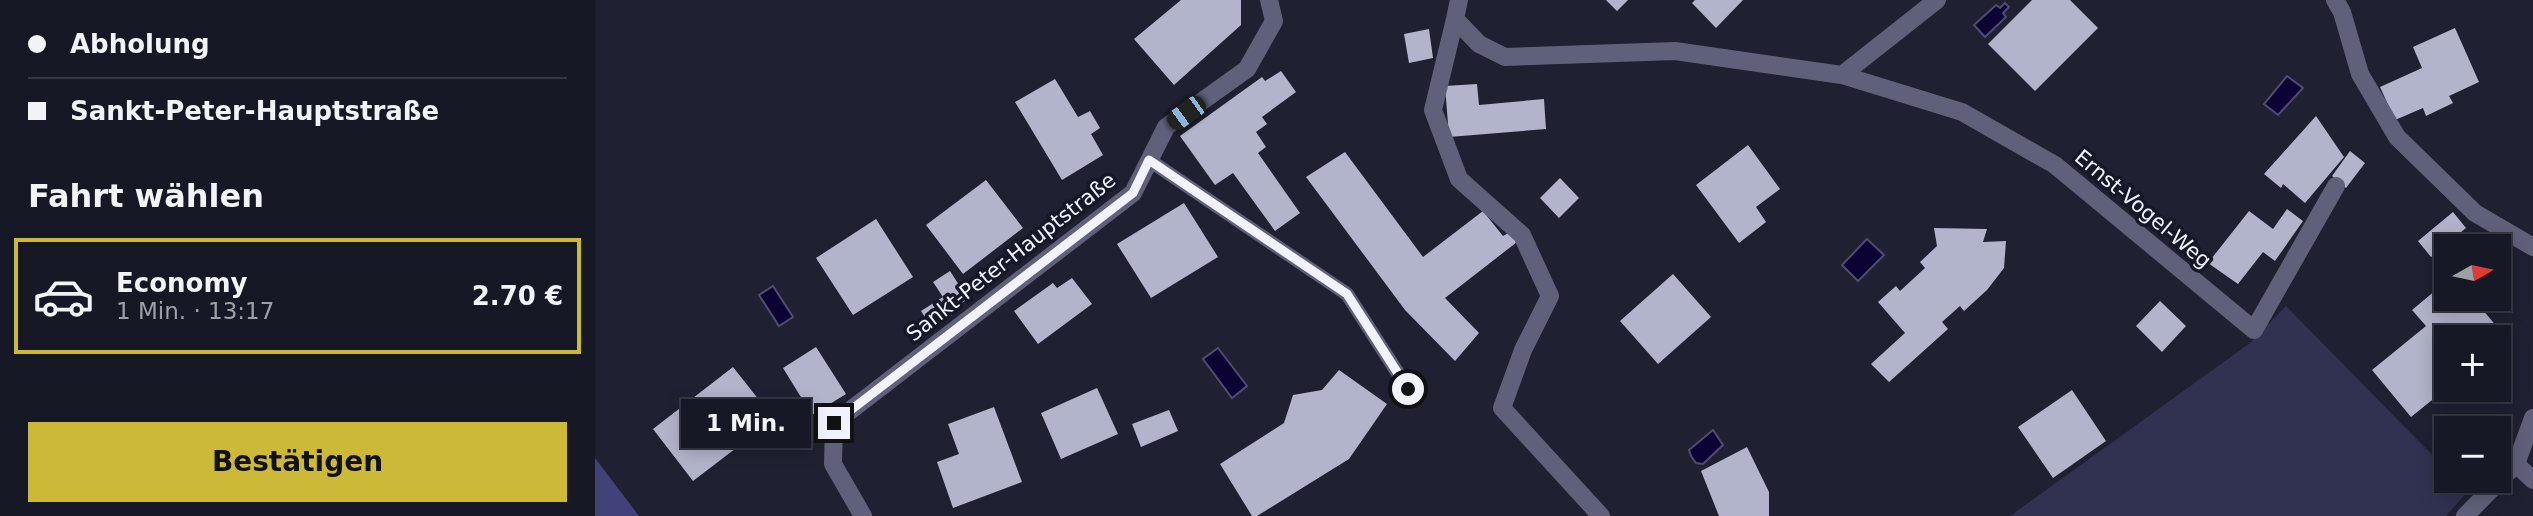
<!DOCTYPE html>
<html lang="de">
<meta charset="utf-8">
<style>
:root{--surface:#171825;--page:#20212d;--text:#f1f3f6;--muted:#9ea0a7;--line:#363742;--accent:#ccb938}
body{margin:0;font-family:"DejaVu Sans",sans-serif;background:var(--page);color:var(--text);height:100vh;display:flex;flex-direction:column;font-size:26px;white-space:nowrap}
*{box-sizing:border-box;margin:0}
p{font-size:23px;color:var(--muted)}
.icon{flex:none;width:38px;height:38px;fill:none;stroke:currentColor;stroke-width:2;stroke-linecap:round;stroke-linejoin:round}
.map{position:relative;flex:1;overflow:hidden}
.sheet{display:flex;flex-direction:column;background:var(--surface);width:595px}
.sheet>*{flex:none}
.guide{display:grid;align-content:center;height:154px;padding:0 28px;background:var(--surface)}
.needle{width:46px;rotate:81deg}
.fabs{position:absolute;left:1839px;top:234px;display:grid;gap:14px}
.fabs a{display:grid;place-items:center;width:77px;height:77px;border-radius:0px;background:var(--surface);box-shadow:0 4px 18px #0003,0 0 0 2px var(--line);font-size:35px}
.end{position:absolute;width:32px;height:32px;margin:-16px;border:9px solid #f1f2fe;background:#111;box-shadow:0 0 0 4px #111}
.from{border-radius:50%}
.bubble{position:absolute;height:49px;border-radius:0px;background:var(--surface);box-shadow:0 4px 18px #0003,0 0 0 2px var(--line);font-size:23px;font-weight:700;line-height:49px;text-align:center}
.car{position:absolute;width:21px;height:42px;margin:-21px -10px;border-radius:9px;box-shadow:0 0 5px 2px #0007;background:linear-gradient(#222 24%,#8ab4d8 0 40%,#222 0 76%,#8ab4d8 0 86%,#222 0)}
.guide b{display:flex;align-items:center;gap:24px;height:66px;font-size:26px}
.guide b+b{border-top:2px solid var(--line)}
.guide i{width:18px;height:18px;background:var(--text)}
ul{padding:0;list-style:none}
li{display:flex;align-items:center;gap:21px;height:116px;margin:0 14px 10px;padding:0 14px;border:4px solid transparent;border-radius:0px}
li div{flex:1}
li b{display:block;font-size:26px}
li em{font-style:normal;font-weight:700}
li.current{border-color:var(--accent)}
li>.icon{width:63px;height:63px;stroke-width:1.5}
h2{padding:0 28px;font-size:32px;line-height:84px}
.button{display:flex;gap:14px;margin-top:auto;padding:14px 28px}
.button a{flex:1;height:80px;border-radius:0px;background:var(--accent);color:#111;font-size:28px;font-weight:700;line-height:80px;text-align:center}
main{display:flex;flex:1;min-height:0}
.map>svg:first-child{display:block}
</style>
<main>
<section class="sheet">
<div class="guide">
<b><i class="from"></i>Abholung</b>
<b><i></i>Sankt-Peter-Hauptstraße</b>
</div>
<h2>Fahrt wählen</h2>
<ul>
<li class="current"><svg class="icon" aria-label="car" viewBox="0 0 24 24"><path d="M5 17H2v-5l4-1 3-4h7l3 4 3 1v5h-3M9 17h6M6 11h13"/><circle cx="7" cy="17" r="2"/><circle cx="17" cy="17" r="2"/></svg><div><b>Economy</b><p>1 Min. · 13:17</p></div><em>2.70 €</em></li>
</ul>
<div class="button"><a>Bestätigen</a></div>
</section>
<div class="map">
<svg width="1938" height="516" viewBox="0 0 1938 516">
<rect width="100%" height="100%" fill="#1f2031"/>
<path fill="#313252" d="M1691,306L1851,469L1852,481H1864L1873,491L1851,516H1415L1655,343Z"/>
<path fill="#414279" d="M0,458L44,516H0Z"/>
<path fill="#0c0334" stroke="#514b71" stroke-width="2" d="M1410,3L1414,7L1408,13L1411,17L1390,37L1379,25L1401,5L1405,8Z
M1692,76L1708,88L1683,115L1669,104Z
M1272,239L1289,255L1263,281L1247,265Z
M178,286L198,317L184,326L164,295Z
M623,348L652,386L637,398L608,359Z
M1118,430L1128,445L1108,464L1101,463L1096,456L1094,450Z"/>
<path fill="#b1b4ca" d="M586,0H646V25L579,85L539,39Z
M1011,0H1033L1022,11Z
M1100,0H1148L1121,28L1097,3Z
M1437,0H1475L1503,28L1440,91L1393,44Z
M1860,28L1884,82L1854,96L1858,103L1831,116L1828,108L1800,120L1785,87L1827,68L1818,47Z
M834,29L838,58L814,63L809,34Z
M686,71L701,92L667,117L672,124L661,132L671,147L663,153L705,213L680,231L638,173L620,185L585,136L667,77L670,81Z
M460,79L483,117L495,111L505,128L496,134L508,155L467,180L420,102Z
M882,84L884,105L949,99L951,129L854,137L850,86Z
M1721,116L1749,157L1710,203L1688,184L1686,188L1669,174Z
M1153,145L1185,189L1161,207L1171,222L1144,243L1101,185Z
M1755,151L1770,163L1751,188L1737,176Z
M750,152L828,257L888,211L908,236L915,232L922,242L850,298L884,333L860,361L810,310L711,177Z
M965,178L984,198L964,218L945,198Z
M391,180L428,228L368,274L331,225Z
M589,203L623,257L556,298L522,244Z
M1692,209L1708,221L1680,261L1668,252L1643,284L1613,263L1654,211L1678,229Z
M1858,212L1871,228L1836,257L1823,241Z
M281,219L318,277L258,315L221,258Z
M1339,228L1392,229L1388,242L1411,241L1409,268L1392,290L1369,311L1365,306L1347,322L1353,329L1294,382L1276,364L1310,333L1283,302L1301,286L1305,291L1330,268L1325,262L1342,246Z
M355,271L373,299L356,310L359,314L337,328L326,311L348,297L338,282Z
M1078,274L1116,317L1063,364L1025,321Z
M477,278L497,304L443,344L419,311L458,283L462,288Z
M1847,285L1852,290V299H1879L1911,338L1904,345V338H1852V388L1816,417L1777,370L1831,326L1817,310Z
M1565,301L1591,326L1567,352L1541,326Z
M221,347L251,394L217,415L188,368Z
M138,367L179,419L98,481L58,429Z
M744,370L792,404L754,459L662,516H657L625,464L689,423L698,395L727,390Z
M502,388L523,434L466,459L446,413Z
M1477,390L1511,441L1458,478L1423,427Z
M399,407L427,482L358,508L342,462L364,454L353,424Z
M574,410L583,431L546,447L537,424Z
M1152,447L1174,492V516H1124L1106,471Z"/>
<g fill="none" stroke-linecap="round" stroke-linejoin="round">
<path stroke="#5f617b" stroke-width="14" d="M554,160L752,294L813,389"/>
<path stroke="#5f617b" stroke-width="18" d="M864,0L860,19L884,44L910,57L1080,51L1247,75L1367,112L1460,165L1659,330L1741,186
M1740,0L1747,12L1765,74L1802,137L1880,213L1938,247
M860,19L838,110L864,179L927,235L955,296L928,350L907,408L1006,516
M1247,75L1342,0
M1938,418L1921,464L1938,480
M268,516L238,464L239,423L538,193L571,127L652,69L679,21L674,0
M1870,516L1921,464"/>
</g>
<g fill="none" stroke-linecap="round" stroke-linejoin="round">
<path stroke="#f1f2fe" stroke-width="9" d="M239,423L538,193L554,160L752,294L813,389"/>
</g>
<g text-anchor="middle" stroke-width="7" stroke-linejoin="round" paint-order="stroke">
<g font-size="21" fill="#f1f2fe" stroke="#161727">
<text transform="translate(1548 209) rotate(40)" y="7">Ernst-Vogel-Weg</text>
<text transform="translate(416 257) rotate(-38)" y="7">Sankt-Peter-Hauptstraße</text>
</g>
</g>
</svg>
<div class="fabs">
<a><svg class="needle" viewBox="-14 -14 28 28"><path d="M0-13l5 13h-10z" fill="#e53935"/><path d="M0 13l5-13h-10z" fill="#9ea0a7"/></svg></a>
<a>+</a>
<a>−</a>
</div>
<i class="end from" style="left:813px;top:389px"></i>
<i class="end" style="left:239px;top:423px"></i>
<div class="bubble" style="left:86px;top:399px;width:130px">1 Min.</div>
<i class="car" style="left:591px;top:113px;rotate:234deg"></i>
</div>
</main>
